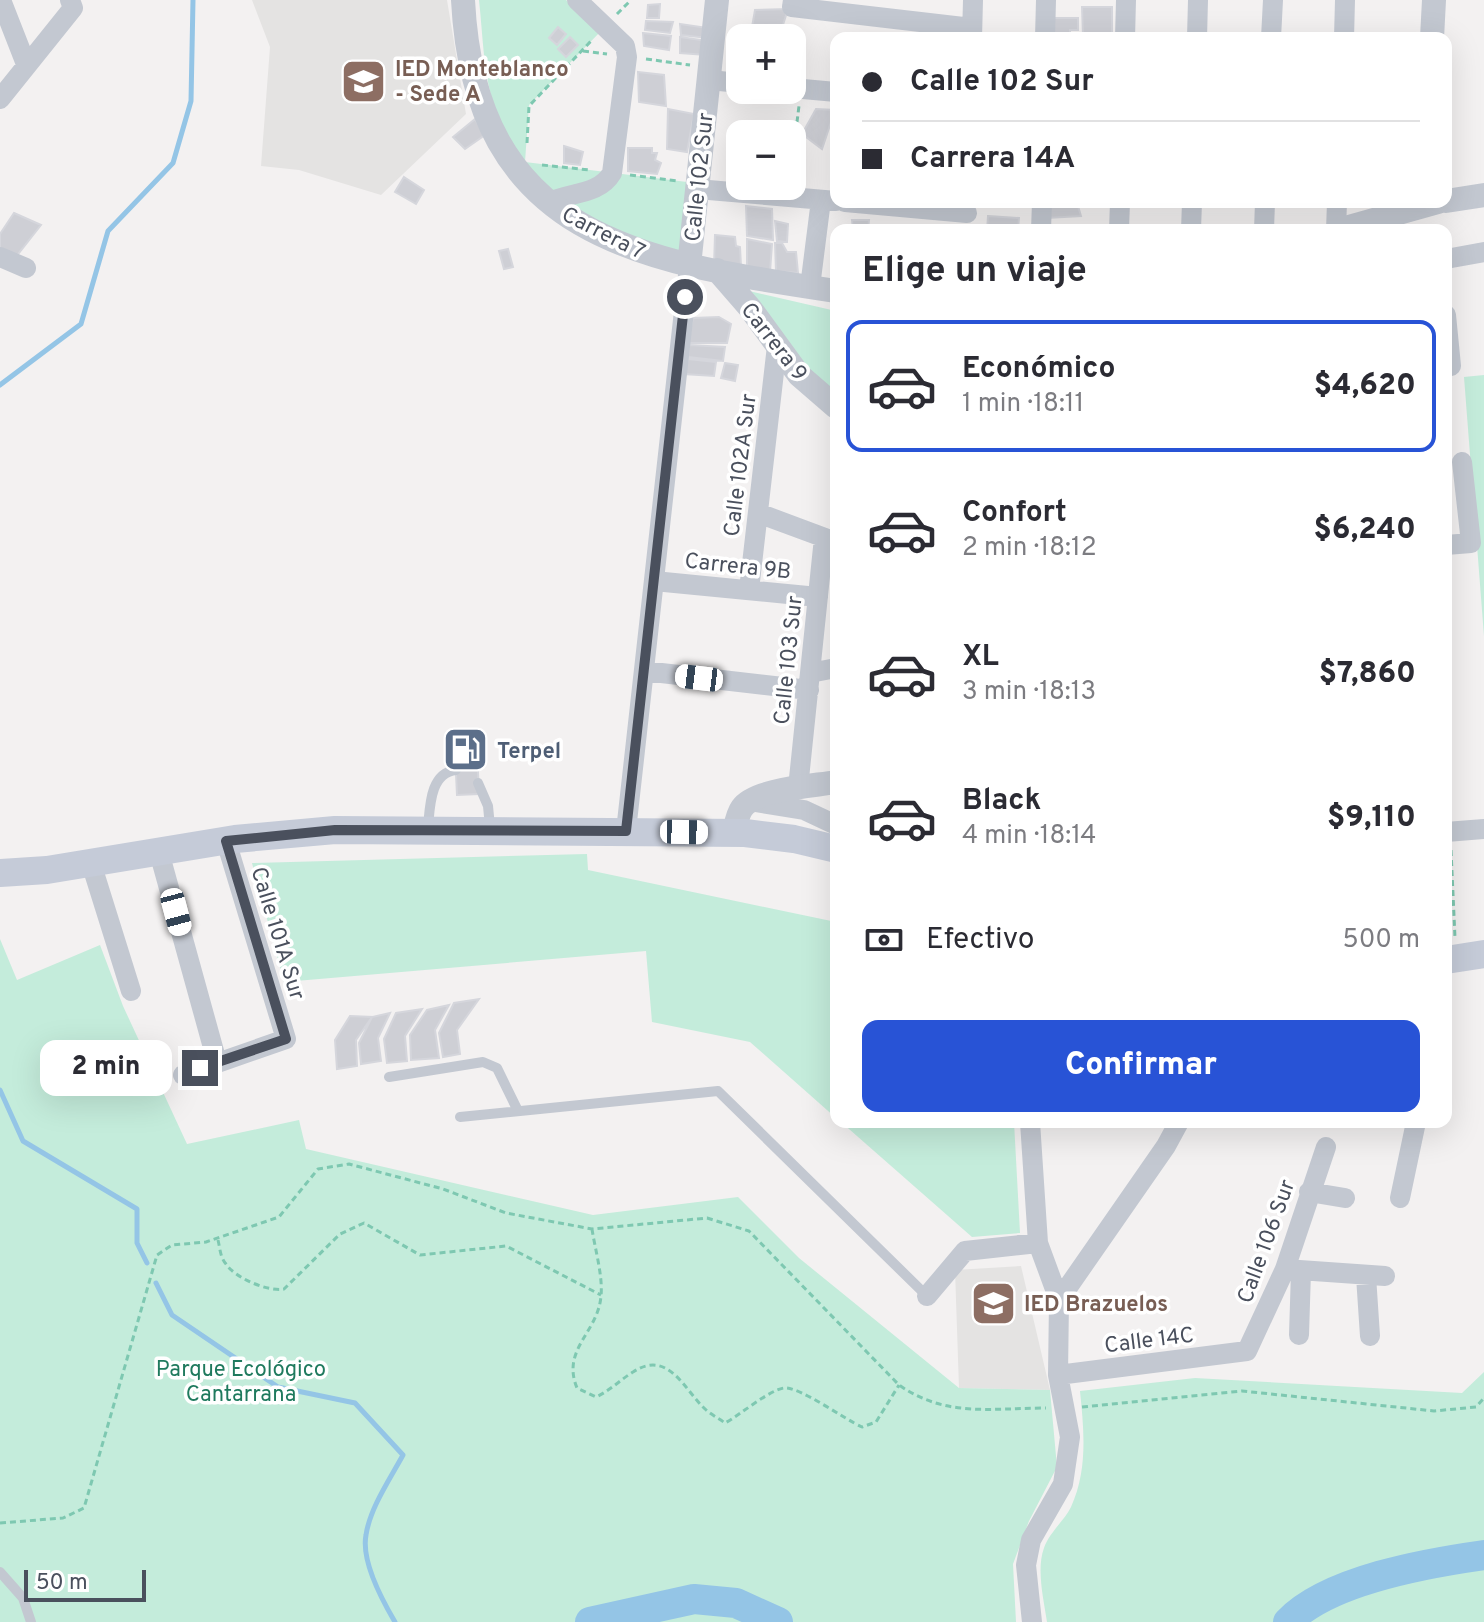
<!DOCTYPE html>
<html lang="es">
<meta charset="utf-8">
<style>
:root{--surface:#fff;--page:#f2f2f3;--text:#2b2b33;--muted:#7c7c81;--line:#e1e1e2;--accent:#2853d6}
body{margin:0;font-family:Overpass,sans-serif;background:var(--page);color:var(--text);height:100vh;display:flex;flex-direction:column;font-size:30px;white-space:nowrap}
*{box-sizing:border-box;margin:0}
p{font-size:26px;color:var(--muted)}
.icon{flex:none;width:44px;height:44px;fill:none;stroke:currentColor;stroke-width:2;stroke-linecap:round;stroke-linejoin:round}
.map{position:relative;flex:1;overflow:hidden}
.drawer{position:absolute;left:830px;top:224px;width:622px;height:904px;display:flex;flex-direction:column;background:var(--surface);border-radius:16px;box-shadow:0 8px 32px #0002}
.drawer>*{flex:none}
.hud{position:absolute;left:830px;top:32px;width:622px;height:176px;border-radius:16px;box-shadow:0 8px 32px #0002;display:grid;align-content:center;height:176px;padding:0 32px;background:var(--surface)}
.buttons{position:absolute;left:726px;top:24px;display:grid;gap:16px}
.buttons a{display:grid;place-items:center;width:80px;height:80px;border-radius:16px;background:var(--surface);box-shadow:0 8px 32px #0002;font-size:40px}
.scale{position:absolute;left:24px;bottom:20px;width:122px;box-sizing:border-box;padding-left:8px;border:4px solid #4a505d;border-top:0;font-size:22px;line-height:28px;white-space:nowrap;color:#4a505d;-webkit-text-stroke:6px #fff;paint-order:stroke}
.end{position:absolute;width:36px;height:36px;margin:-18px;border:10px solid #4a505d;background:#fff;box-shadow:0 0 0 4px #fff}
.from{border-radius:50%}
.bubble{position:absolute;height:56px;border-radius:16px;background:var(--surface);box-shadow:0 8px 32px #0002;font-size:26px;font-weight:800;line-height:56px;text-align:center}
.car{position:absolute;width:24px;height:48px;margin:-24px -12px;border-radius:10px;box-shadow:0 0 6px 2px #0007;background:linear-gradient(#fff 24%,#345 0 40%,#fff 0 76%,#345 0 86%,#fff 0)}
.hud b{display:flex;align-items:center;gap:28px;height:76px;font-size:30px}
.hud b+b{border-top:2px solid var(--line)}
.hud i{width:20px;height:20px;background:var(--text)}
ul{padding:0;list-style:none}
li{display:flex;align-items:center;gap:24px;height:132px;margin:0 16px 12px;padding:0 16px;border:4px solid transparent;border-radius:16px}
li div{flex:1}
li b{display:block;font-size:30px}
li em{font-style:normal;font-weight:800}
li.selected{border-color:var(--accent)}
li>.icon{width:72px;height:72px;stroke-width:1.5}
h2{padding:0 32px;font-size:36px;line-height:96px}
.pay{display:flex;align-items:center;gap:20px;height:88px;padding:0 32px;font-size:30px}
.pay p{margin-inline-start:auto}
.action{display:flex;gap:16px;margin-top:auto;padding:16px 32px}
.action a{flex:1;height:92px;border-radius:16px;background:var(--accent);color:#fff;font-size:32px;font-weight:800;line-height:92px;text-align:center}
.map>svg:first-child{display:block}
</style>
<div class="map">
<svg width="1484" height="1622" viewBox="0 0 1484 1622">
<rect width="100%" height="100%" fill="#f3f1f1"/>
<path fill="#e4e3e2" d="M252,0H447L466,114L381,195L299,170L261,166L270,47Z
M1021,1266L1050,1390L959,1388L955,1270Z"/>
<path fill="#c4ecdb" d="M479,0H566L601,31L529,105L525,162L687,182L680,253C602,233 523,189 495,109C483,74 483,36 479,0Z
M749,291L836,311V394L809,369Z
M1484,375V636L1464,377Z
M587,854L588,870L836,922V1118L750,1042L652,1022L646,951L284,982L252,863Z
M0,939L17,980L100,945L123,1006L187,1144L299,1120L306,1149L593,1215L738,1197L799,1258L959,1388L1050,1390L1057,1467L1029,1521L1013,1564L1016,1622H0Z
M841,1122H1014L1020,1233L972,1237Z
M1484,1372V1622H1047C1044,1601 1036,1569 1044,1548C1049,1533 1064,1521 1071,1507C1088,1470 1084,1430 1080,1391L1195,1378L1462,1393Z"/>
<g fill="none" stroke-linecap="round" stroke-linejoin="round">
<path stroke="#94c5e6" stroke-width="5" d="M0,385L81,324L108,231L173,163L191,101L193,0
M0,1090L23,1141L137,1209V1243L147,1263
M156,1283L172,1315L278,1387L355,1403L403,1455C390,1479 370,1508 366,1535C361,1561 382,1600 395,1622"/>
<path stroke="#94c5e6" stroke-width="30" d="M590,1622L694,1599L736,1603L778,1622
M1288,1622C1328,1580 1427,1563 1484,1555"/>
</g>
<path fill="#cecfd5" stroke="#d5d6dc" stroke-width="2" d="M660,4L659,18H647L648,5Z
M1082,7H1112V35H1083Z
M788,9L782,28L752,27L755,10Z
M1047,18H1078V30H1070V34H1047Z
M646,21L673,22L670,33L645,30Z
M680,24L708,28V38L681,35Z
M558,27L566,34L557,45L549,38Z
M643,33L671,36L669,50L644,46Z
M570,37L578,45L566,57L558,49Z
M680,37L708,41L706,55L680,53Z
M638,72L664,75L666,106L639,102Z
M668,109L694,114L687,152L667,149Z
M816,109L835,110L822,149L802,134Z
M475,119L485,135L465,149L453,137Z
M564,146L583,152L580,165L564,163Z
M628,148H652V153H657L655,160L661,163L657,174L628,171Z
M404,177L424,190L416,204L395,192Z
M1048,205L1078,206L1081,216L1047,218Z
M746,206L772,209L773,240L747,236Z
M14,213L41,225L15,258L0,251V234Z
M988,216L1019,218L1018,230H987Z
M852,220H869L868,230H853Z
M775,221L788,224L787,242L777,241Z
M715,235L735,237L736,246L740,247L741,266H714Z
M747,239L772,244L770,272H747Z
M775,243H782L787,252H796L798,273L776,271Z
M508,249L513,267L504,269L499,251Z
M719,317L731,324L727,343H687L693,318Z
M689,345L725,347L723,361L688,357Z
M688,359L716,362L714,376L684,374Z
M725,363L738,365L735,381L721,378Z
M476,730L479,794L457,795L454,731Z
M479,999L457,1030L460,1054L443,1057L439,1033L454,1003Z
M449,1005L435,1030L439,1058L411,1060L410,1035L427,1010Z
M422,1009L405,1036L407,1061L387,1063L384,1039L396,1013Z
M390,1013L378,1038L381,1061L361,1064L359,1043L372,1017Z
M350,1016L372,1017L356,1040L357,1066L337,1069L335,1040Z"/>
<g fill="none" stroke-linecap="round" stroke-linejoin="round">
<path stroke="#7ec8b1" stroke-width="3" stroke-dasharray="6 4" stroke-linecap="butt" d="M617,14L631,0
M788,38L790,26
M583,51L607,54
M646,59L690,65
M527,143L529,106L592,40
M792,162L799,106
M542,165L590,170
M630,175L678,181
M1451,850L1455,938
M592,1229C595,1249 603,1276 601,1296C598,1333 561,1349 577,1388L596,1397C611,1390 620,1380 633,1372C668,1349 684,1389 704,1408C710,1414 718,1418 725,1423C740,1415 769,1390 784,1388C799,1386 844,1419 862,1427L876,1422L899,1385
M218,1240C220,1248 220,1257 226,1264C235,1278 268,1292 284,1289L340,1234L364,1223L420,1255L506,1246L601,1295
M1082,1407L1242,1391L1434,1411L1476,1407L1484,1398
M0,1523L63,1518L84,1508L157,1255L172,1245L206,1242L279,1217L318,1169L349,1164L443,1189L506,1213L592,1229L707,1218L749,1231L899,1385C946,1418 992,1408 1046,1408"/>
<path stroke="#c3c8d1" stroke-width="10" d="M478,783L488,806L490,827
M428,827C430,806 430,773 456,770
M389,1077L483,1062L497,1068L518,1111
M460,1117L718,1091L927,1296
M0,1572L23,1598L31,1622"/>
<path stroke="#c3c8d1" stroke-width="20" d="M1,0L26,64
M793,0L792,7L972,28
M972,38L973,0
M1045,38L1046,0
M1125,38L1126,0
M1197,38L1198,0
M1271,38L1273,0
M1344,38L1345,0
M709,80L740,83
M792,88L836,92
M0,99L73,8L70,0
M697,189L836,201
M549,202C571,192 599,195 612,173L627,57L625,46L577,0
M845,202L967,213
M1041,230L1042,202
M1119,230L1120,202
M1191,230L1192,202
M1264,230L1265,202
M1336,230L1337,202
M0,257L26,268
M1446,259L1484,252
M810,287L821,200
M1446,315L1451,366
M758,513L836,542
M1446,545L1471,543L1462,462
M654,581L818,597
M749,590L777,346
M644,671L809,690
M810,673L836,668
M798,788L824,538
M749,801L804,810L836,825
M626,831L689,266
M1446,832L1484,829
M159,852L217,1062
M91,863L131,991
M183,1075L286,1039L226,841
M1030,1122L1038,1243L1059,1300L1058,1375L1070,1437L1063,1484L1031,1540L1026,1565L1032,1622
M1309,1192L1345,1198
M1400,1198L1416,1122
M1285,1269L1385,1276
M1366,1276L1370,1336
M927,1296L965,1251L1038,1243
M1059,1300L1166,1146L1179,1122
M1299,1335L1301,1271
M1058,1375L1247,1351L1285,1269L1326,1147"/>
<path stroke="#c3c8d1" stroke-width="24" d="M463,0C475,238 640,262 836,291
M1432,38L1434,0
M1446,201L1484,195
M1338,230L1438,202
M689,266L717,0
M717,270L750,308L799,375L836,407
M734,833C736,824 737,815 742,808C755,789 814,786 836,782"/>
<path stroke="#c5cbd8" stroke-width="28" d="M0,873L47,870L235,839L335,830L745,833L794,839L836,849
M1446,960L1484,954"/>
</g>
<g fill="none" stroke-linecap="round" stroke-linejoin="round">
<path stroke="#4a505d" stroke-width="10" d="M200,1068L286,1039L226,841L335,830L626,831L685,297"/>
</g>
<defs>
<symbol id="school-square" viewBox="-11 -11 22 22"><rect x="-9" y="-9" width="18" height="18" rx="4" fill="#8d6e63" stroke="#fff"/><path d="M0-5L7-2L0 1L-7-2ZM-4 1L0 2.5L4 1V4Q0 6-4 4Z" fill="#fff"/></symbol>
<symbol id="fuel-square" viewBox="-11 -11 22 22"><rect x="-9" y="-9" width="18" height="18" rx="4" fill="#5c6f8a" stroke="#fff"/><path d="M-5.5-6h7V0h2V4h1.3V-2.5L3-4.5l.8-.8L6-3V5H2.5V1h-1V6h-7ZM-4.2-4.7v3.2H.2V-4.7Z" fill="#fff"/></symbol>
</defs>
<g fill-rule="evenodd">
<use href="#school-square" x="338" y="56" width="51" height="51"/>
<use href="#fuel-square" x="440" y="724" width="51" height="51"/>
<use href="#school-square" x="968" y="1278" width="51" height="51"/>
</g>
<g text-anchor="middle" stroke-width="7" stroke-linejoin="round" paint-order="stroke">
<g font-size="22" font-weight="bold" fill="#785e54" stroke="#fff" text-anchor="start">
<text x="395" y="76">IED Monteblanco<tspan x="395" dy="25">- Sede A</tspan></text>
<text x="1024" y="1311">IED Brazuelos</text>
</g>
<g font-size="22" fill="#4a505d" stroke="#fff">
<text transform="translate(698 177) rotate(-84)" y="8">Calle 102 Sur</text>
<text transform="translate(604 232) rotate(27)" y="8">Carrera 7</text>
<text transform="translate(775 341) rotate(52)" y="8">Carrera 9</text>
<text transform="translate(739 465) rotate(-83)" y="8">Calle 102A Sur</text>
<text transform="translate(738 565) rotate(6)" y="8">Carrera 9B</text>
<text transform="translate(787 660) rotate(-84)" y="8">Calle 103 Sur</text>
<text transform="translate(279 933) rotate(73)" y="8">Calle 101A Sur</text>
<text transform="translate(1265 1241) rotate(-70)" y="8">Calle 106 Sur</text>
<text transform="translate(1149 1339) rotate(-7)" y="8">Calle 14C</text>
</g>
<g font-size="22" font-weight="bold" fill="#4e5e75" stroke="#fff" text-anchor="start">
<text x="497" y="758">Terpel</text>
</g>
<g font-size="22" fill="#1f7a5e" stroke="#fff">
<text x="241" y="1376">Parque Ecológico<tspan x="241" dy="25">Cantarrana</tspan></text>
</g>
</g>
</svg>
<div class="buttons">
<a>+</a>
<a>−</a>
</div>
<div class="scale">50 m</div>
<i class="end from" style="left:685px;top:297px"></i>
<i class="end" style="left:200px;top:1068px"></i>
<div class="bubble" style="left:40px;top:1040px;width:132px">2 min</div>
<i class="car" style="left:699px;top:678px;rotate:277deg"></i>
<i class="car" style="left:684px;top:832px;rotate:91deg"></i>
<i class="car" style="left:176px;top:912px;rotate:165deg"></i>
<div class="hud">
<b><i class="from"></i>Calle 102 Sur</b>
<b><i></i>Carrera 14A</b>
</div>
<section class="drawer">
<h2>Elige un viaje</h2>
<ul>
<li class="selected"><svg class="icon" aria-label="car" viewBox="0 0 24 24"><path d="M5 17H2v-5l4-1 3-4h7l3 4 3 1v5h-3M9 17h6M6 11h13"/><circle cx="7" cy="17" r="2"/><circle cx="17" cy="17" r="2"/></svg><div><b>Económico</b><p>1 min · 18:11</p></div><em>$4,620</em></li>
<li><svg class="icon" aria-label="car" viewBox="0 0 24 24"><path d="M5 17H2v-5l4-1 3-4h7l3 4 3 1v5h-3M9 17h6M6 11h13"/><circle cx="7" cy="17" r="2"/><circle cx="17" cy="17" r="2"/></svg><div><b>Confort</b><p>2 min · 18:12</p></div><em>$6,240</em></li>
<li><svg class="icon" aria-label="car" viewBox="0 0 24 24"><path d="M5 17H2v-5l4-1 3-4h7l3 4 3 1v5h-3M9 17h6M6 11h13"/><circle cx="7" cy="17" r="2"/><circle cx="17" cy="17" r="2"/></svg><div><b>XL</b><p>3 min · 18:13</p></div><em>$7,860</em></li>
<li><svg class="icon" aria-label="car" viewBox="0 0 24 24"><path d="M5 17H2v-5l4-1 3-4h7l3 4 3 1v5h-3M9 17h6M6 11h13"/><circle cx="7" cy="17" r="2"/><circle cx="17" cy="17" r="2"/></svg><div><b>Black</b><p>4 min · 18:14</p></div><em>$9,110</em></li>
</ul>
<div class="pay"><svg class="icon" aria-label="cash" viewBox="0 0 24 24"><path d="M3 7h18v10H3z"/><circle cx="12" cy="12" r="2"/></svg>Efectivo<p>500 m</p></div>
<div class="action"><a>Confirmar</a></div>
</section>
</div>
